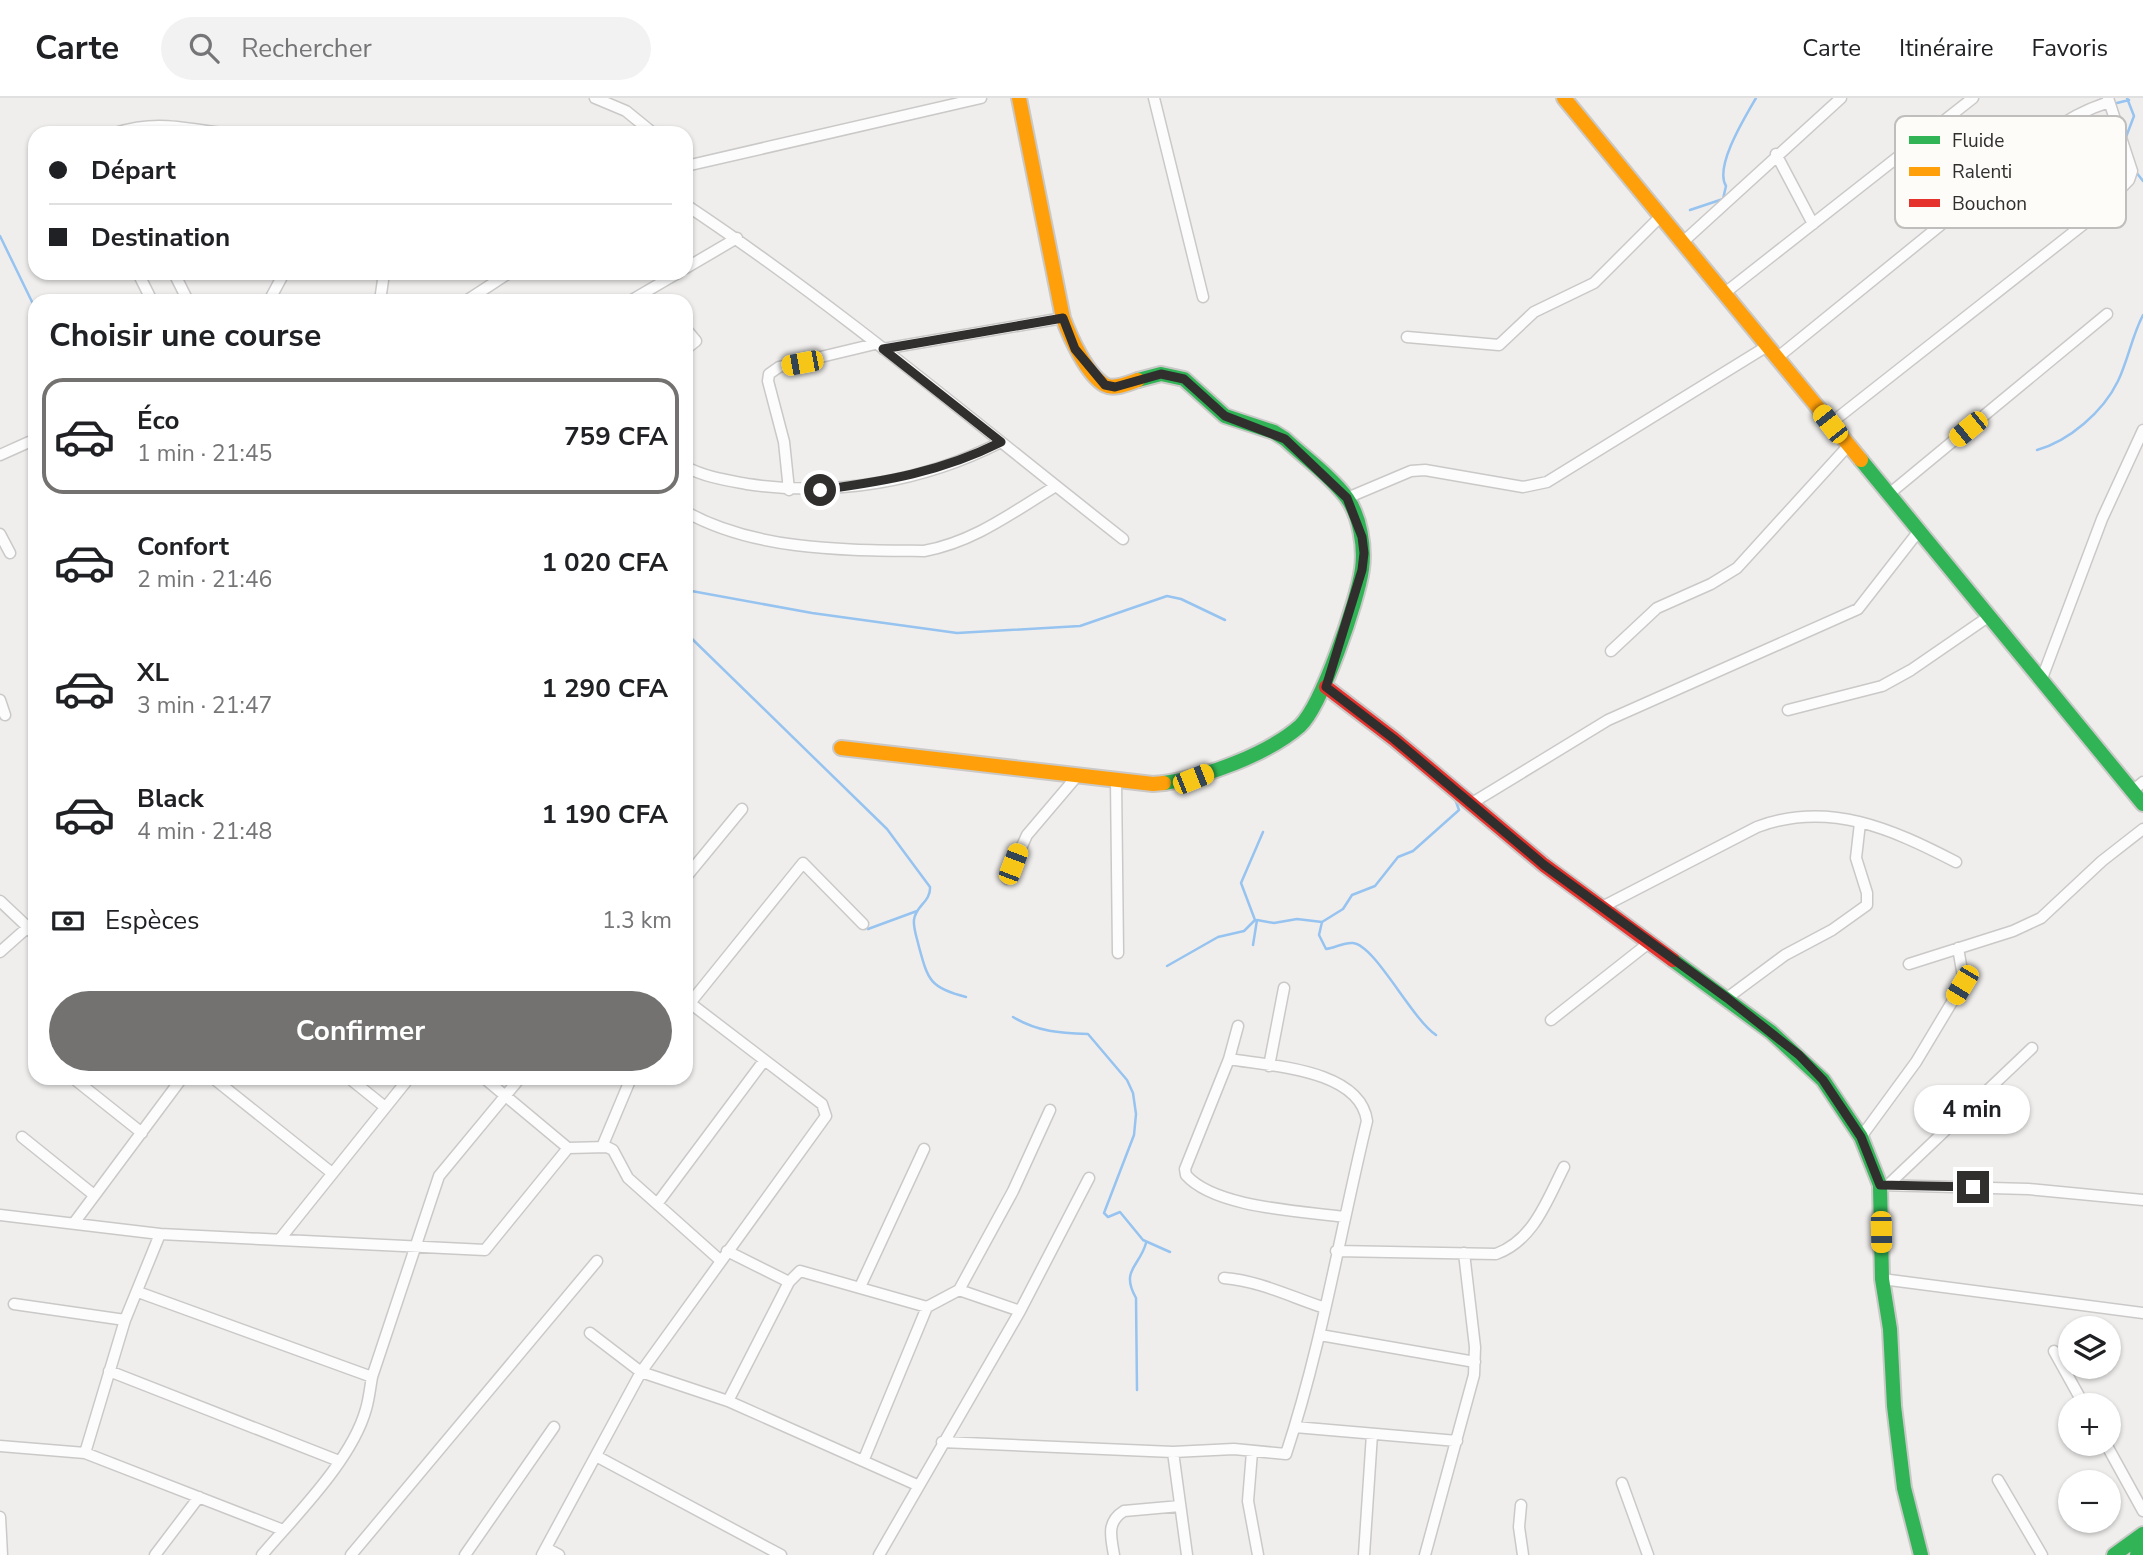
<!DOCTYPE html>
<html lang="fr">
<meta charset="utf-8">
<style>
:root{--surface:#fff;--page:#f2f2f2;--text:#202124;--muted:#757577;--line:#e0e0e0;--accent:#737271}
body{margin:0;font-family:"Nunito Sans",sans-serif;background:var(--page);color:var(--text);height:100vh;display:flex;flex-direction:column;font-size:26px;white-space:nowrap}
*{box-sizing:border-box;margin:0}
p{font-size:23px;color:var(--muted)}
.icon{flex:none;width:38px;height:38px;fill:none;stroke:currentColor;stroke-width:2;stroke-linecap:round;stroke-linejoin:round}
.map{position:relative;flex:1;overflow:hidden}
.side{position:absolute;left:28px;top:196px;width:665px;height:791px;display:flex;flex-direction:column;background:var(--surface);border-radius:21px;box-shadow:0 2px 5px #0004}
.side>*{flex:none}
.banner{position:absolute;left:28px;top:28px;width:665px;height:154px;border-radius:21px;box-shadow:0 2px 5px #0004;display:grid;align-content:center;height:154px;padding:0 21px;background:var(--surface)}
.buttons{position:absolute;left:2058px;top:1218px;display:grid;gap:14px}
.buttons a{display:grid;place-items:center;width:63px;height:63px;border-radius:50%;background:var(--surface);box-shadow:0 2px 5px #0004;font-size:35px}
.end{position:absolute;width:32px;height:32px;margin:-16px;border:9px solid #302f2e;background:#fff;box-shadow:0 0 0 4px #fff}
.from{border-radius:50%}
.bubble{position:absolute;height:49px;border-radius:24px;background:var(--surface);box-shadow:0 2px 5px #0004;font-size:23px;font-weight:700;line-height:49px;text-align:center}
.car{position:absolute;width:21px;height:42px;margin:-21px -10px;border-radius:9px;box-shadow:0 0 5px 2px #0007;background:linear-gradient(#f5c518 24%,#345 0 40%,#f5c518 0 76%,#345 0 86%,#f5c518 0)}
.banner b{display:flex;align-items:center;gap:24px;height:66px;font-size:26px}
.banner b+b{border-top:2px solid var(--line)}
.banner i{width:18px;height:18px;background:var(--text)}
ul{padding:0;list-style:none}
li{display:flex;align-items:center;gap:21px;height:116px;margin:0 14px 10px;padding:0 7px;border:4px solid transparent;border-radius:21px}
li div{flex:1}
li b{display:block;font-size:26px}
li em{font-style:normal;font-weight:700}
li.on{border-color:var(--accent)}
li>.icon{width:63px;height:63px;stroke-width:1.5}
h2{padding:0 21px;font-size:32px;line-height:84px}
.pay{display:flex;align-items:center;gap:18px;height:77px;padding:0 21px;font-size:26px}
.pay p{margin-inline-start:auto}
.action{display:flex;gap:14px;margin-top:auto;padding:14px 21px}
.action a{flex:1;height:80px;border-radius:42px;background:var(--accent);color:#fff;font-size:28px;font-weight:700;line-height:80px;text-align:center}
header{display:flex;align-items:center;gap:42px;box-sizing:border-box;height:98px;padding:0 35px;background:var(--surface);border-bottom:2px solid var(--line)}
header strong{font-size:33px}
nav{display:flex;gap:38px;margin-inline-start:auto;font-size:24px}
.search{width:490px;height:63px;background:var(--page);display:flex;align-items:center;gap:18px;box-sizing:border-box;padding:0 24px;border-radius:38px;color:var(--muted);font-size:26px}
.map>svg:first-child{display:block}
</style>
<header>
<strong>Carte</strong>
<div class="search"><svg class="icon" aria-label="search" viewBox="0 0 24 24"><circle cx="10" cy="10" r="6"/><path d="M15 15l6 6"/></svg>Rechercher</div>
<nav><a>Carte</a><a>Itinéraire</a><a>Favoris</a></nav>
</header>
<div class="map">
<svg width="2143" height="1457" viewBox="0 0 2143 1457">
<rect width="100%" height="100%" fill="#efeeed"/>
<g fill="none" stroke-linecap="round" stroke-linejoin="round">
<path stroke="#96c3ef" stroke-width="2.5" d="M2113,6L2129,2
M2126,39L2134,18L2127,0
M1956,62L1975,52L2018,43L2051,28
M2136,74L2143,83
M1690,112L1723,101L1726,88C1714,69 1745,19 1756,0
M0,138L35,210
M2037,352C2069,343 2103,314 2118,283C2128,262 2132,238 2143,217
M686,492L812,515L957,535L1080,528L1167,498L1181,501L1225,522
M686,535L887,731L930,789C931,804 915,808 914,822C913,830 917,840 919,849C928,882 930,890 966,899
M868,831L917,813
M1253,847L1257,822L1274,825L1297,821L1322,824
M1167,868L1218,839L1244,833L1255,822L1241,785L1263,734
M1013,919C1038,934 1060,935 1088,936L1127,982L1133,995L1136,1016L1134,1037L1104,1115L1108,1119L1120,1114L1143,1142L1170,1154
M1436,937C1411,920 1375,847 1353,845C1344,844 1335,850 1326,851L1319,837L1322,824L1343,811L1352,797L1375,788L1398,759L1413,753L1459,712L1455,701
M1137,1292L1136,1200C1120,1172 1140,1168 1146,1145"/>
<defs>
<path id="street" d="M595,0L626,13L653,35
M1154,0L1203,199
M115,35C156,22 182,30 223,35
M1776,56L1813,126
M686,68L981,0
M686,107C838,208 979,328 1123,441
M1684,143L1841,0
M686,170L737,140
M138,175L152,203
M174,175L188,203
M1726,194L1973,0
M269,203L284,175
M380,203L384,175
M466,203L509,175
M630,203L678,175
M686,231L696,243L686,251
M1407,239L1499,247L1534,214L1594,185L1662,117
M883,251L1063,220
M1778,259L2001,78C2036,44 2062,19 2109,4
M1831,325L2094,118L2129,82L2132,73L2108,0
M0,357L29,344
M686,369C705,379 726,382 747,386C834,399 923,384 1001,344
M789,392L784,344L768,283L769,276L779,269L875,246
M1889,396L2107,216
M1347,400L1411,373L1425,372L1523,389L1547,384L1769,247
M686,414C757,453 844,452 924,453C974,444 1013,414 1056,388
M0,436L10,455
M1611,553L1657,510L1711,486L1737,470L1848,348
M2041,583L2102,421L2143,332
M0,602L5,617
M1788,612L1882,588L1911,572L1988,519
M1116,682L1118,855
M2132,693L2143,684
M1472,705L1608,622L1858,511L1918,434
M686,779L742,711
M1007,781L1027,737L1078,677
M0,803L35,836
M1602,809L1757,729C1829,702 1892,731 1956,764
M0,854L27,830
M1909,866L2013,833L2041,820L2102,763L2143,731
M1727,900L1785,857L1832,832L1867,807V795L1856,760L1860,725
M686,910L803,765L863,826
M1551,922L1650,844
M1238,928L1229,961L1185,1071L1186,1077C1215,1110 1302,1113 1344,1119
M1269,968L1284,890
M73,980L142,1035
M213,980L332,1075
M349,980L385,1009
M484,980L568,1050L607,1049L613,1052L628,1080L721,1163
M22,1039L94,1097
M1861,1039L1916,964L1964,884L1958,850
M602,1049L631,980
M1889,1086L2032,950
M1880,1087L2028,1091L2143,1102
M657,1106L763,964
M0,1117L160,1136
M74,1125L182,980
M280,1141L409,980
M727,1153L789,1184
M1336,1153L1496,1156C1534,1142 1547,1102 1564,1069
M1224,1180C1260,1183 1291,1199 1325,1210
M1882,1181L2143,1215
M860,1189L924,1051
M959,1192L1020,1213
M138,1194L372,1279
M14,1206L125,1222
M590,1235L641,1274L728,1303L917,1387
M1320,1237L1475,1264
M2054,1253L2084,1307
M109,1273L339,1363
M728,1303L789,1184L800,1173L927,1209
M1295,1329L1457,1343
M942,1344L1173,1354L1234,1351L1286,1356C1322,1247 1340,1134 1367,1023C1360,971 1270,968 1229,961
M2106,1346L2143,1413
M0,1348L85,1355L283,1432
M1173,1354L1187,1457
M1252,1354L1248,1403L1258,1457
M85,1355L125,1222L160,1136L485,1152L568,1050
M596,1358L781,1457
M864,1361L927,1209L959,1192L1013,1093L1050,1012
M1998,1382L2042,1457
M1622,1385L1648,1457
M1521,1407L1519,1429L1523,1457
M0,1419L2,1457
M546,1450L559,1457
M155,1457L199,1399
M262,1457C296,1417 352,1362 366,1311C369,1301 370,1290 372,1279L439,1078L520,980
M351,1457L597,1163
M465,1457L554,1329
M542,1457L641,1274L826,1018L822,1006L686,902
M879,1457L1020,1213L1089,1080
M1114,1457C1111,1439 1106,1424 1124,1413L1180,1408
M1364,1457L1372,1336
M1425,1457L1474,1277L1475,1249L1464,1155"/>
<path id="fast" d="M1138,282L1161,276L1184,281L1225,318L1274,334L1285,341C1304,359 1331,378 1347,400C1360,418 1365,449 1362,471C1358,502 1322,607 1300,628C1268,656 1206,679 1164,685
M1861,362L2143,706
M1673,862L1771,934L1823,982L1861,1039L1880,1087L1882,1181L1890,1231L1894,1308L1904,1390L1921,1457
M2114,1457L2143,1436
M2137,1457L2143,1452"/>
<path id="slow" d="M1019,0L1063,220C1070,239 1087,277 1105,287C1114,292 1129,285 1138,282
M1564,0L1861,362
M841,650L1153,686L1164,685"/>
<path id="jam" d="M1326,589L1394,641L1544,767L1673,862"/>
</defs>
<use href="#street" stroke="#cac9c8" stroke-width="13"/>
<use href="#fast" stroke="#cac9c8" stroke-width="18"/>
<use href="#slow" stroke="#cac9c8" stroke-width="18"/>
<use href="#jam" stroke="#cac9c8" stroke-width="18"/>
<use href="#street" stroke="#fdfcfc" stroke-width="10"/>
<use href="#fast" stroke="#30b455" stroke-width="14"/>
<use href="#slow" stroke="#ff9f0a" stroke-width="14"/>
<use href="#jam" stroke="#e5322d" stroke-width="14"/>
</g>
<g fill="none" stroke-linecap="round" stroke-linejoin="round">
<path stroke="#302f2e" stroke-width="9" d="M820,392C886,383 941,374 1001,344L883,251L1063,220L1075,251L1105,287L1115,289L1161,276L1184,281L1225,318L1285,341L1347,400L1362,439L1364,455L1362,472L1326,589L1394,641L1544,767L1727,900L1799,957L1823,982L1861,1039L1880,1087L1973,1089"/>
</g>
<rect x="1895" y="18" width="231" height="112" rx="10" fill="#fefcf9" stroke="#c0bebc" stroke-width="2"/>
<rect x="1909" y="38" width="31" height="8" fill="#30b455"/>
<rect x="1909" y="69" width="31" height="9" fill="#ff9f0a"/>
<rect x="1909" y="101" width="31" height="8" fill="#e5322d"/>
<g font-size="19" fill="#302f2e">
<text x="1952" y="49">Fluide</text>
<text x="1952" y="80">Ralenti</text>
<text x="1952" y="112">Bouchon</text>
</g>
</svg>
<div class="buttons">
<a><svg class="icon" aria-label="layers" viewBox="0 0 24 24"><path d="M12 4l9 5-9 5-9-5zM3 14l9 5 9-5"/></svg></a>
<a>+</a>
<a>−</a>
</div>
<i class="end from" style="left:820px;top:392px"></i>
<i class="end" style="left:1973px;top:1089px"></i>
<div class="bubble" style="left:1914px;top:987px;width:116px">4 min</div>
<i class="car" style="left:802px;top:265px;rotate:259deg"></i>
<i class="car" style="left:1830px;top:326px;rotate:322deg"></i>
<i class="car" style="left:1968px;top:331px;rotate:231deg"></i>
<i class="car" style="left:1193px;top:681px;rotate:68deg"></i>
<i class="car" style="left:1013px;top:766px;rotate:21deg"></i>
<i class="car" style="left:1962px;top:887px;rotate:211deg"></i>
<i class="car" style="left:1881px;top:1134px;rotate:179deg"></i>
<div class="banner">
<b><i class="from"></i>Départ</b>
<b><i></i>Destination</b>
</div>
<section class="side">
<h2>Choisir une course</h2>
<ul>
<li class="on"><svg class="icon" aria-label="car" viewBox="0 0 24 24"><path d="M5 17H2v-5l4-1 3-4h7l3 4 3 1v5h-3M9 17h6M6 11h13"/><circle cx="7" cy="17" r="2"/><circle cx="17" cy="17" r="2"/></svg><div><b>Éco</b><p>1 min · 21:45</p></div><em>759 CFA</em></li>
<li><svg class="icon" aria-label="car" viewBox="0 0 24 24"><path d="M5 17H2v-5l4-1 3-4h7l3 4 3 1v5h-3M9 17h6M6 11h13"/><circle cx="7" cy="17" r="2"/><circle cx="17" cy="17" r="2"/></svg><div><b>Confort</b><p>2 min · 21:46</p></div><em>1 020 CFA</em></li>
<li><svg class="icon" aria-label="car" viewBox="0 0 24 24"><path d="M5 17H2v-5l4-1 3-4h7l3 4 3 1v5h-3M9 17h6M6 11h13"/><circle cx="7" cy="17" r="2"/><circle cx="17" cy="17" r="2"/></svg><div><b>XL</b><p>3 min · 21:47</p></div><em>1 290 CFA</em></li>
<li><svg class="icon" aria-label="car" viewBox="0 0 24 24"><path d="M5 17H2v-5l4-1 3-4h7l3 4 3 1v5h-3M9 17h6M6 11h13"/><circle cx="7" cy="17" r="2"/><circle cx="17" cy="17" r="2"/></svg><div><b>Black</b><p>4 min · 21:48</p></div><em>1 190 CFA</em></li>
</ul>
<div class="pay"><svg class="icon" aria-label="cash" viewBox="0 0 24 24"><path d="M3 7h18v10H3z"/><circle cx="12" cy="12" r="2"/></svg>Espèces<p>1.3 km</p></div>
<div class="action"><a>Confirmer</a></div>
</section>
</div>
